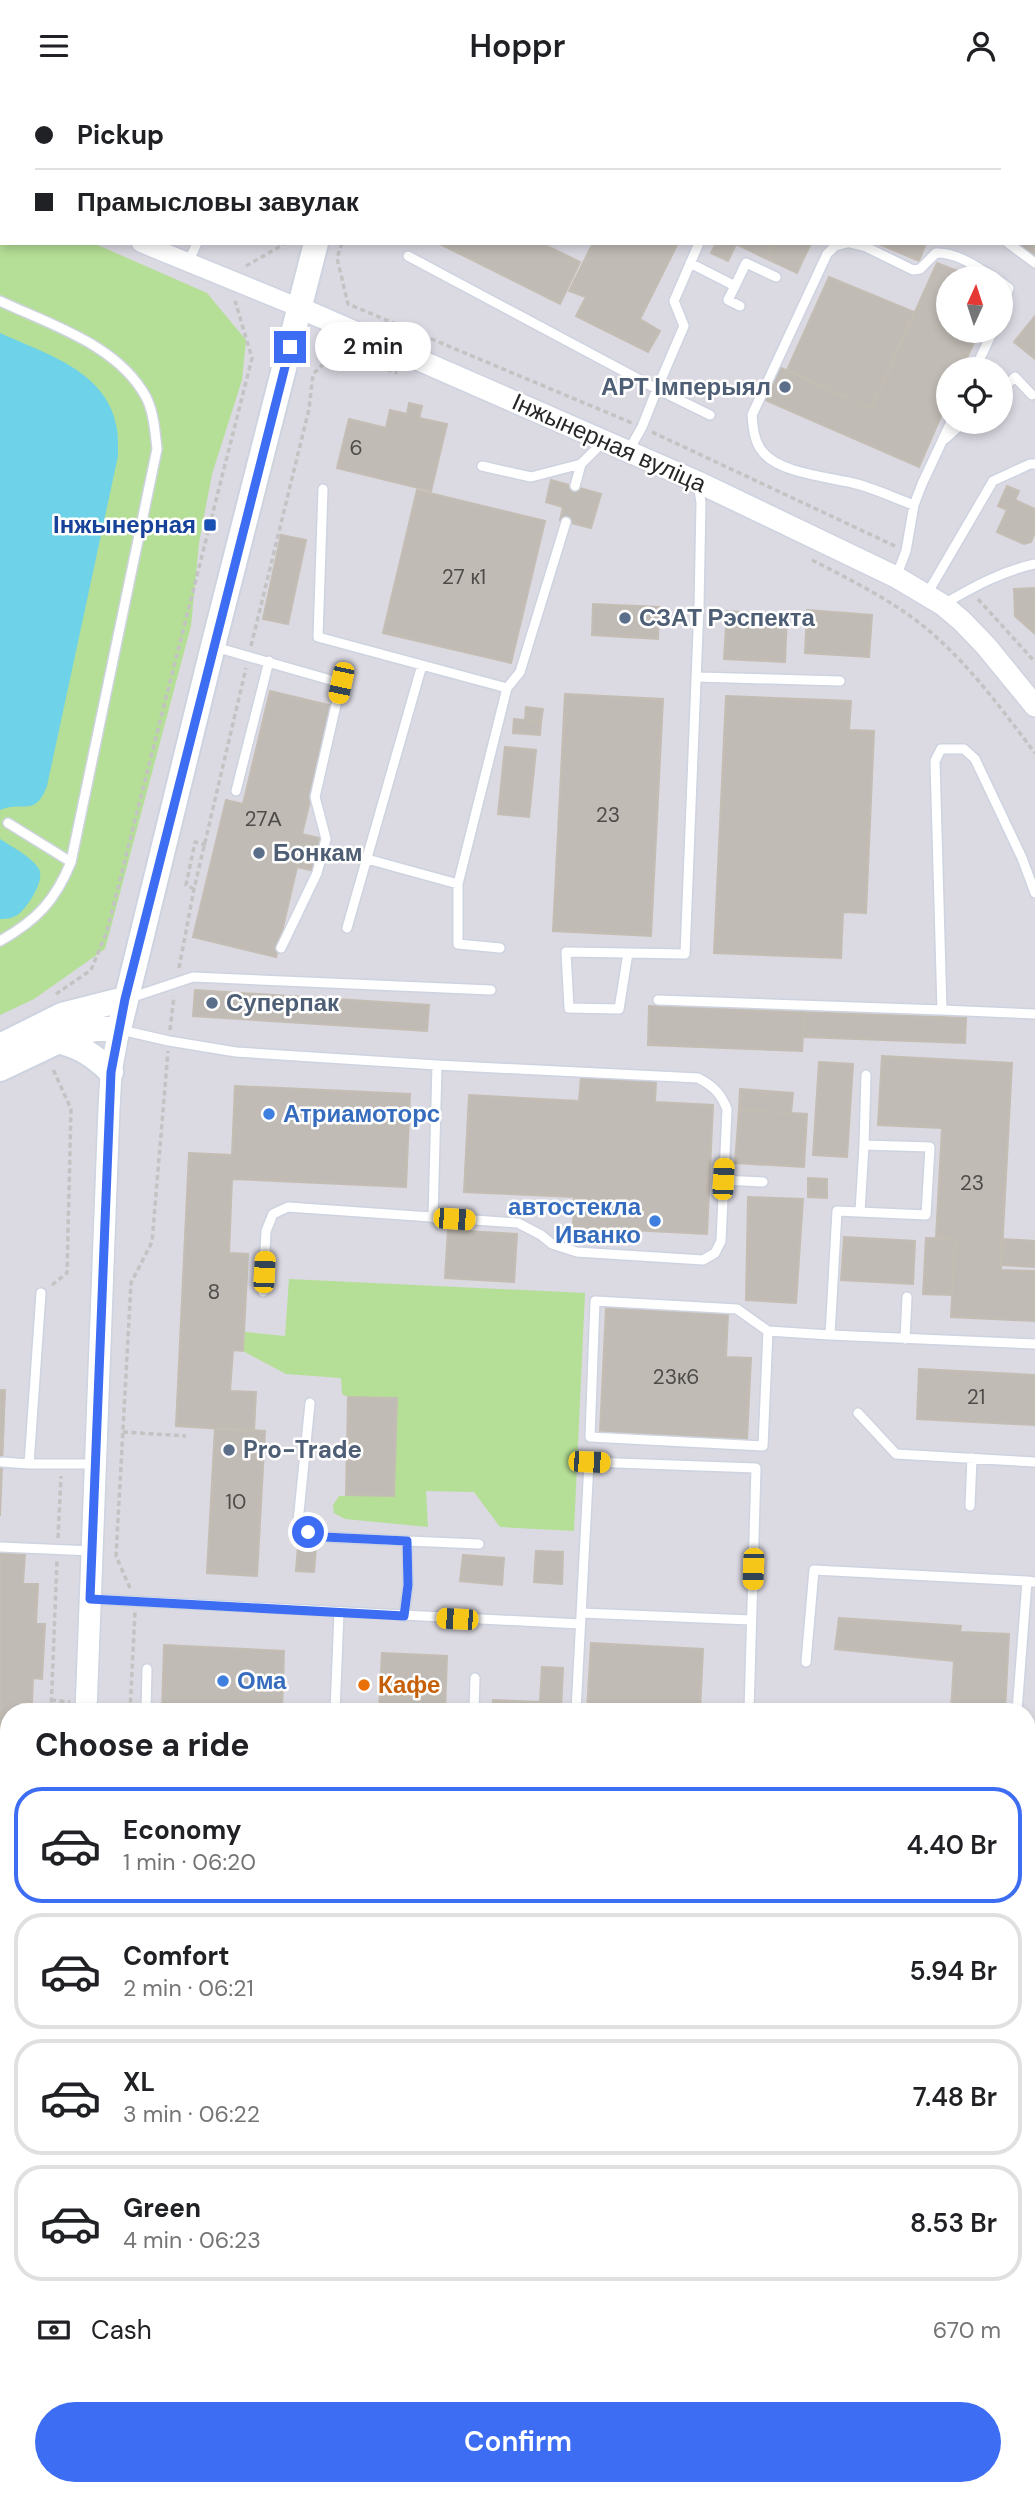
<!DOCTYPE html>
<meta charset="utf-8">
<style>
:root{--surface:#fff;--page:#f2f2f2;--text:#202124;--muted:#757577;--line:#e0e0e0;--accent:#3c6df3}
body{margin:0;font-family:"DM Sans",sans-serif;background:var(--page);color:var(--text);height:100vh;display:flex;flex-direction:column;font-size:26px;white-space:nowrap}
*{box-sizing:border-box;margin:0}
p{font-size:23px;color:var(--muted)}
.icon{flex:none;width:38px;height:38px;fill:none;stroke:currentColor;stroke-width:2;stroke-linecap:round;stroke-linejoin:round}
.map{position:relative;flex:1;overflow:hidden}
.side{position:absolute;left:0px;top:1612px;width:1036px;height:793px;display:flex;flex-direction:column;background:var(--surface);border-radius:28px 28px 0 0;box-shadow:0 4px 10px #0003}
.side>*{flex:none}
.banner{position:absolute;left:0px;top:0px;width:1036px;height:154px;box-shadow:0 4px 10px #0003;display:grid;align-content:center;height:154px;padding:0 35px;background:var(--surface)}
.needle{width:46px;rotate:3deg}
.tools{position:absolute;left:936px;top:175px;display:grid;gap:14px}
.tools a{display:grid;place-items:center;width:77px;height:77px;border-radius:50%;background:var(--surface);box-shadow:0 4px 10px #0003;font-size:35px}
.end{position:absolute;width:32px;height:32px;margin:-16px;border:9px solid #3c6df3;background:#fff;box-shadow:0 0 0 4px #fff}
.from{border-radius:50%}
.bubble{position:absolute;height:49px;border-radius:24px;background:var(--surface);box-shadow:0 4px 10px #0003;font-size:23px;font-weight:600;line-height:49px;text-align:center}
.car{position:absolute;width:21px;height:42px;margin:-21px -10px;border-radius:9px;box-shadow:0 0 5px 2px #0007;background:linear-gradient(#f5c518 24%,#345 0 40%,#f5c518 0 76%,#345 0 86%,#f5c518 0)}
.banner b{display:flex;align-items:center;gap:24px;height:66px;font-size:26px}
.banner b+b{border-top:2px solid var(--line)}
.banner i{width:18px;height:18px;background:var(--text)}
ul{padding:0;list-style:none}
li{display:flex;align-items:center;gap:21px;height:116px;margin:0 14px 10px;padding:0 21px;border:4px solid var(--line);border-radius:28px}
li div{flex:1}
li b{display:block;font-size:26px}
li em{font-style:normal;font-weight:600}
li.active{border-color:var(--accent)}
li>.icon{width:63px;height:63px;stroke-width:1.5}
h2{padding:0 35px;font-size:32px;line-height:84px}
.pay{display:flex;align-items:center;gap:18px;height:77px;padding:0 35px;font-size:26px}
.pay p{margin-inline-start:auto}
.action{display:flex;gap:14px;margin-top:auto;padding:14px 35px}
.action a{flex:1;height:80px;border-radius:42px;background:var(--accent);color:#fff;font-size:28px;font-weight:600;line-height:80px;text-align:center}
header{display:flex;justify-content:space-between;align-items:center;height:91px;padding:0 35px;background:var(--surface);font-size:32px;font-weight:600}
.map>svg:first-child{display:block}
</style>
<header><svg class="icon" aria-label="menu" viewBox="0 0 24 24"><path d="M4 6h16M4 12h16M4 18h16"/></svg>Hoppr<svg class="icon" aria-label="person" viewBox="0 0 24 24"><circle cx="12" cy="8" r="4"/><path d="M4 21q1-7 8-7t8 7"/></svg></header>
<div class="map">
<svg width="1035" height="2403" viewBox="0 0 1035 2403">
<rect width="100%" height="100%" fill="#e9e1d9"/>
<path fill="#dbd9e2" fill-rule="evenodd" d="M0,0H1035V2403H0ZM2,2H1034V152H2ZM948,187H1001V240H948ZM948,278H1001V331H948ZM9,1620H1027V2396H9Z"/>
<path fill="#b5df96" d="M0,112L2,152H93L207,202L246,249L242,289L212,383L199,452L191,535L105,858L34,908L0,924Z
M289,1188L585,1202L574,1440L500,1436L474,1401L426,1400L428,1436L345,1428L334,1422L333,1414L339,1405H394L397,1308L348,1306L342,1303L341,1287L286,1283L243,1260L245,1241L285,1245Z"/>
<path fill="#6ed2e9" d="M0,242C46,263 108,280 117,338C118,346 118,356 118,365L47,695C35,727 23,709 0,719Z
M0,748C12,756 32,766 39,778C45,789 29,814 20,822C14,827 8,828 0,828Z"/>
<path fill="#c1bbb5" stroke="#c4bdb3" stroke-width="2" d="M1034,139L1035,140V166L1016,152H1034Z
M438,152H541L580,171L560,213Z
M593,152H678L640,228L660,240L648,261L576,225L586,206L569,200Z
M716,152L736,153L728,170L711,162Z
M734,152H774L767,168Z
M774,152H811L797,182L767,168Z
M877,152H926L919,170Z
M937,172L975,187H948V240H979L962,278H948V309L919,376L763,308L777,275L871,318Z
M829,186L914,221L871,318L787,279Z
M1035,225V268L1014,251Z
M409,312L422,315L419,327L447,333L431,400L337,377L349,328L386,337L390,319L407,323Z
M551,389L601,403L591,437L560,429L563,416L546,411Z
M1007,395L1019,400L1015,409L1035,418V441L1031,451L1024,453L997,441L1007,419L998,415Z
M417,399L545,430L511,572L383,542Z
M281,444L306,449L288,533L263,528Z
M1035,497V543L1015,525L1014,498Z
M593,513L659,516L658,548L592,544Z
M807,519L872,524L869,566L805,562Z
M727,520L787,524L785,571L724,568Z
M270,600L333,615L302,743L323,748L315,780L297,776L276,866L193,846L226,709L243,713Z
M565,603L663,608L651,845L553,840Z
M726,605L851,610L849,639L874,640L866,822L843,821L841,867L714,862Z
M526,616L543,618L541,631L525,629Z
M514,628L541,631L540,644L513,642Z
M505,656L536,659L529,726L498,723Z
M195,899L429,914L427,940L193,925Z
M649,915L804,921L802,960L648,954Z
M804,921L966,927L965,952L803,946Z
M882,965L1012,972L1001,1179L1035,1180V1230L951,1226L955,1148L936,1147L942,1037L878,1034Z
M819,971L853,973L847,1066L813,1064Z
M581,985L656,989L655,1011L713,1014L707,1143L573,1136L574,1106L464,1101L469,1004L579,1010Z
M235,995L410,1003L406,1096L232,1088L229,1162L248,1163L243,1260L233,1259L230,1300L256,1301L254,1340L176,1335L189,1062L232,1064Z
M740,998L793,1002L791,1022L739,1019Z
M739,1019L807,1023L804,1076L735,1072Z
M808,1087L827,1088V1107L808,1106Z
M748,1106L803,1108L796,1212L746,1209Z
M448,1139L517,1143L514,1191L445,1187Z
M844,1146L915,1150L913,1193L841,1189Z
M926,1147L955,1148L952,1204L923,1203Z
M1002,1148L1035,1150V1176L1001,1174Z
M606,1217L728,1223L726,1266L751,1267L747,1348L600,1341Z
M919,1278L1035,1284V1334L917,1328Z
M0,1299H5L0,1425Z
M348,1306L397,1307L394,1405L346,1404Z
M215,1337L265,1340L257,1485L207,1482Z
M298,1455L316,1456L314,1481L296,1480Z
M536,1460L563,1461L562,1493L534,1491Z
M0,1462L25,1463L23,1493H38L36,1533H45L42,1588L33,1587L32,1612L19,1611V1620H9V1652H0Z
M463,1464L504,1467L502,1494L460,1490Z
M839,1527L961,1535L960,1541L1009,1543L1005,1620H951L954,1570L835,1558Z
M591,1552L703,1558L700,1620H587Z
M164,1554L284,1560L282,1620H162Z
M382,1562L447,1565L445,1620H379Z
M542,1576L563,1577L561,1620H492L493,1609L540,1611Z
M0,1693L9,1694V1864L0,1863Z
M1027,1918H1035L1034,1968H1027Z
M0,1975H9L6,2133H0Z
M1027,2094L1035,2095V2147L1027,2145Z
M1027,2215H1035V2256H1027Z
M1030,2328H1035V2403H1028Z
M186,2396H251V2403H186Z
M472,2396H536V2403H472Z
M795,2396H825V2403H795Z"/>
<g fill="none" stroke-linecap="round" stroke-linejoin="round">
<defs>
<path id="service" d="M623,0L627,2
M794,0L797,2
M85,2V0
M534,2V0
M0,35L2,36
M699,152L674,210L684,235L657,298L710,324
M847,152L835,155L827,163L752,324C753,336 754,350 762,360C778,382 828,386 853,392C874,397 894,407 914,414
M850,152L866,156L913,179L920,178L936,162C957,161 978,177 995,187
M1008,152L1035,172
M408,165L657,298L642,336L629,359
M188,172L197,152
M690,172L735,195L746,172L776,186
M1001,191L1009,197L1001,223
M735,195L728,209L740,215
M0,210C51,234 118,254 146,306C154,322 155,341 157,358L71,771C55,810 37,829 0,850
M975,278L993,240
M1001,299L1015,286L1032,304
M945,348L964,331
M482,375L531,386L581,373
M575,395L581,373L603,351
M323,398L318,546L507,597L520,581L566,431
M896,486L906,460L914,414L922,393L951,331
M927,503L993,390L1030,373H1035
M944,513C973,496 1002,480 1035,473
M215,556L341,592L315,706L326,748L317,782L281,857
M697,586L840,590
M236,700L269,570
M8,732L71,771
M367,768L458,793L507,597
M458,793V853L500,857
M1035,802L1022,767L975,668L964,658H941L935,670L942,919L1035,923
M347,837L422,574
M628,862L566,861L569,917L619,918L628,862L685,863L699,515L701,412L698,392
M130,907L193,886L491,899
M658,909L942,919
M121,939L169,950L236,961L437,974L698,987C713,995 720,1001 727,1018L721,1150L715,1162L703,1169L577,1161L552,1153L541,1144L518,1132L288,1116L273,1123L266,1140L263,1201
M864,1054L866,984
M723,1089L763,1091
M860,1121L864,1054L930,1056L926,1124L837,1120L830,1244L1035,1253
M433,1127L437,974
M41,1202L29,1373H95
M768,1240L763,1355L590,1346L595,1210L737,1218L768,1240L830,1244
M905,1248L907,1206
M310,1312L298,1431L308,1441L324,1446L407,1450L408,1494L404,1525
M858,1322L896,1363L1035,1371
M2,1371L29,1373
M970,1415L972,1367
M407,1450L479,1453
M0,1456L92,1460
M91,1508L580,1533
M581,1522L751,1529
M806,1571L814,1479L1027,1490
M146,1620L147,1578
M335,1620L339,1522
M474,1620L475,1587
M576,1620L589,1371L756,1377L749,1620
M1017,1620L1027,1490L1035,1491
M0,1673H9
M1027,1787L1035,1788
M0,1874L9,1875
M5,1910H9
M1027,2000H1035
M1027,2086L1035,2087
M1027,2162L1035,2164
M438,2396L441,2403
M886,2396V2403
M296,2403V2396
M927,2403V2396
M1002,2403V2396"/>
<path id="minor" d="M0,92H2
M141,152L300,217"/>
<path id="tertiary" d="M300,217L698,391L896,486L943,514L962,530L986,555L1035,615
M86,1620L109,1018L111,981L119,938
M0,2269H9
M1027,2271H1035
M58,2396V2403"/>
<path id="secondary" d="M359,2L360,0
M57,950C80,955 95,965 111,981
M0,955L62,924L125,908
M0,978L76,942L96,938H119L213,555L316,152"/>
</defs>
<use href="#service" stroke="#ced3e0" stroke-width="12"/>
<use href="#minor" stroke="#ced3e0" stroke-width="21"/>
<use href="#tertiary" stroke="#ced3e0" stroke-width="24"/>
<use href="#secondary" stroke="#ced3e0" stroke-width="28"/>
<path stroke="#c3c3c3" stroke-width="3.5" stroke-dasharray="5 3.5" stroke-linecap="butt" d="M854,0L856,2
M325,2V0
M389,2V0
M0,67L2,68
M1034,130H1035
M342,152L337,167L348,213L632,332
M246,175L286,152
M652,341L895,455
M812,469C849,488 897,512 928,539C970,574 1002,619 1035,662
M978,508L1035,571
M251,555L309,318L313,283L337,260L397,282
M194,798L186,794L195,751L206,754
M179,877L194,798L246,577
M56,903L91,879L107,840L252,267L235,210
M170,939L174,905
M52,1194L67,1182L71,1018L52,976
M123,1341L186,1345
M58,1447L61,1385
M130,1497L116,1465L131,1192L152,1151L168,960
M51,1609L70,1611
M51,1620L57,1469
M130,1620L135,1521
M0,2234H9
M0,2291H9
M1027,2293H1035
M99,2396V2403"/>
<use href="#service" stroke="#fff" stroke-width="9"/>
<use href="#minor" stroke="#fff" stroke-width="18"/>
<use href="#tertiary" stroke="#fff" stroke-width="21"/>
<use href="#secondary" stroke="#fff" stroke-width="24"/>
<path stroke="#9ca1b1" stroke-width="5" d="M869,0L871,2
M1034,118H1035"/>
</g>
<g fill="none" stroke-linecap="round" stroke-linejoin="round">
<path stroke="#3c6df3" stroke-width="9" d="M290,256L125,908L111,981L90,1508L404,1525L408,1494L407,1450L324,1446L308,1441"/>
</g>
<g fill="#5c6f8a" stroke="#fff" stroke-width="2.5">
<circle cx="785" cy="296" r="7"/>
<circle cx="625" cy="527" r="7"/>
<circle cx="259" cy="762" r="7"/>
<circle cx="212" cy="912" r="7"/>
<circle cx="229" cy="1359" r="7"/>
</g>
<rect fill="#1a4fb4" stroke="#fff" stroke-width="2.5" x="203" y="427" width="14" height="14" rx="3.5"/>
<g fill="#3f7fe0" stroke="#fff" stroke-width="2.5">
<circle cx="269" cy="1023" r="7"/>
<circle cx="655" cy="1130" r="7"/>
<circle cx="223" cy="1590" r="7"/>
</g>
<circle fill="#e8710a" stroke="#fff" stroke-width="2.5" cx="364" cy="1594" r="7"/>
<g text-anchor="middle" stroke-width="5" stroke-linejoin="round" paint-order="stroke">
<g font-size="21" fill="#4e4c4a">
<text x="356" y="364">6</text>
<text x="464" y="493">27 к1</text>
<text x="608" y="731">23</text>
<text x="263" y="735">27А</text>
<text x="972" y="1099">23</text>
<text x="214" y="1208">8</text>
<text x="676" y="1293">23к6</text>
<text x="976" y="1313">21</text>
<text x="236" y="1418">10</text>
</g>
<g font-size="24" font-weight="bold" fill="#4e5e75" stroke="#fff" text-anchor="start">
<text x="771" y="304" text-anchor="end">АРТ Імперыял</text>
<text x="639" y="535">СЗАТ Рэспекта</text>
<text x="273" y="770">Бонкам</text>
<text x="226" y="920">Суперпак</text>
<text x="243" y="1367">Pro-Trade</text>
</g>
<g font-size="24" fill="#272727" stroke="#fff">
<text transform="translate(609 352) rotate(24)" y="8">Інжынерная вуліца</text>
</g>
<g font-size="24" font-weight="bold" fill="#164399" stroke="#fff" text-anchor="end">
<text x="196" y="442">Інжынерная</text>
</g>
<g font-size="24" font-weight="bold" fill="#366cbe" stroke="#fff" text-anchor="start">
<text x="283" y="1031">Атриамоторс</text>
<text x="641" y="1124" text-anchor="end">автостекла<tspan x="641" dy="28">Иванко</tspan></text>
<text x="237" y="1598">Ома</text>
</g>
<g font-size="24" font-weight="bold" fill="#c56008" stroke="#fff" text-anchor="start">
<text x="378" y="1602">Кафе</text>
</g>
</g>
</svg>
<div class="tools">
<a><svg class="needle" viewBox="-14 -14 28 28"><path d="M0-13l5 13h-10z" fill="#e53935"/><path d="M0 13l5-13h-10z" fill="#757577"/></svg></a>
<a><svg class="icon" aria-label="locate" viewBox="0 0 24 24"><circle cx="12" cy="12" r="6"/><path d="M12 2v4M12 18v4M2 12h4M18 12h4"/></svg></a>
</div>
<i class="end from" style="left:308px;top:1441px"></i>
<i class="end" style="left:290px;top:256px"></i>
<div class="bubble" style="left:315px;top:231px;width:116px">2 min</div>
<i class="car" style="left:341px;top:592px;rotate:192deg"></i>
<i class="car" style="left:723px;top:1088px;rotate:3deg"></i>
<i class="car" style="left:454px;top:1128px;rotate:94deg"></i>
<i class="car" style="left:264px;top:1181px;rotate:3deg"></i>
<i class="car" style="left:589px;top:1371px;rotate:92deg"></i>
<i class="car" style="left:753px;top:1478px;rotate:182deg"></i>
<i class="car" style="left:457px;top:1528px;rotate:273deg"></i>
<div class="banner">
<b><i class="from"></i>Pickup</b>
<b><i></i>Прамысловы завулак</b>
</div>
<section class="side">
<h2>Choose a ride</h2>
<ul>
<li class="active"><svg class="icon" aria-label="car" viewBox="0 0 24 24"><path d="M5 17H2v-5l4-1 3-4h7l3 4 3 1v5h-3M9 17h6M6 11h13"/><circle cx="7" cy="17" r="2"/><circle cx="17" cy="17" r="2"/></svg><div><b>Economy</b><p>1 min · 06:20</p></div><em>4.40 Br</em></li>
<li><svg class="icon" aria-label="car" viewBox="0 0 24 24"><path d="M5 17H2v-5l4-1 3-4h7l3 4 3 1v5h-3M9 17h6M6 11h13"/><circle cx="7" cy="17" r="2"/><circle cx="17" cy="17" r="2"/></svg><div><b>Comfort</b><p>2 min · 06:21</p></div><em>5.94 Br</em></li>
<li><svg class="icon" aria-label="car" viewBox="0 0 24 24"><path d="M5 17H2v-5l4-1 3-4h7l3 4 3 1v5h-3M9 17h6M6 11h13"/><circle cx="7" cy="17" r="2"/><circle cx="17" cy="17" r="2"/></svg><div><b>XL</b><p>3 min · 06:22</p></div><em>7.48 Br</em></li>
<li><svg class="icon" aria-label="car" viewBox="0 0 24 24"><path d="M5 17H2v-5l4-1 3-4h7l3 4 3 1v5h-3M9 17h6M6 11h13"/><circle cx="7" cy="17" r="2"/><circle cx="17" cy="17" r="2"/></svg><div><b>Green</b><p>4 min · 06:23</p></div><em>8.53 Br</em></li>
</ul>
<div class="pay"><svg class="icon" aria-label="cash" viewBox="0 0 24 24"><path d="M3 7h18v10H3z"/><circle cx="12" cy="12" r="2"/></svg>Cash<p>670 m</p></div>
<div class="action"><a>Confirm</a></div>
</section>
</div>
